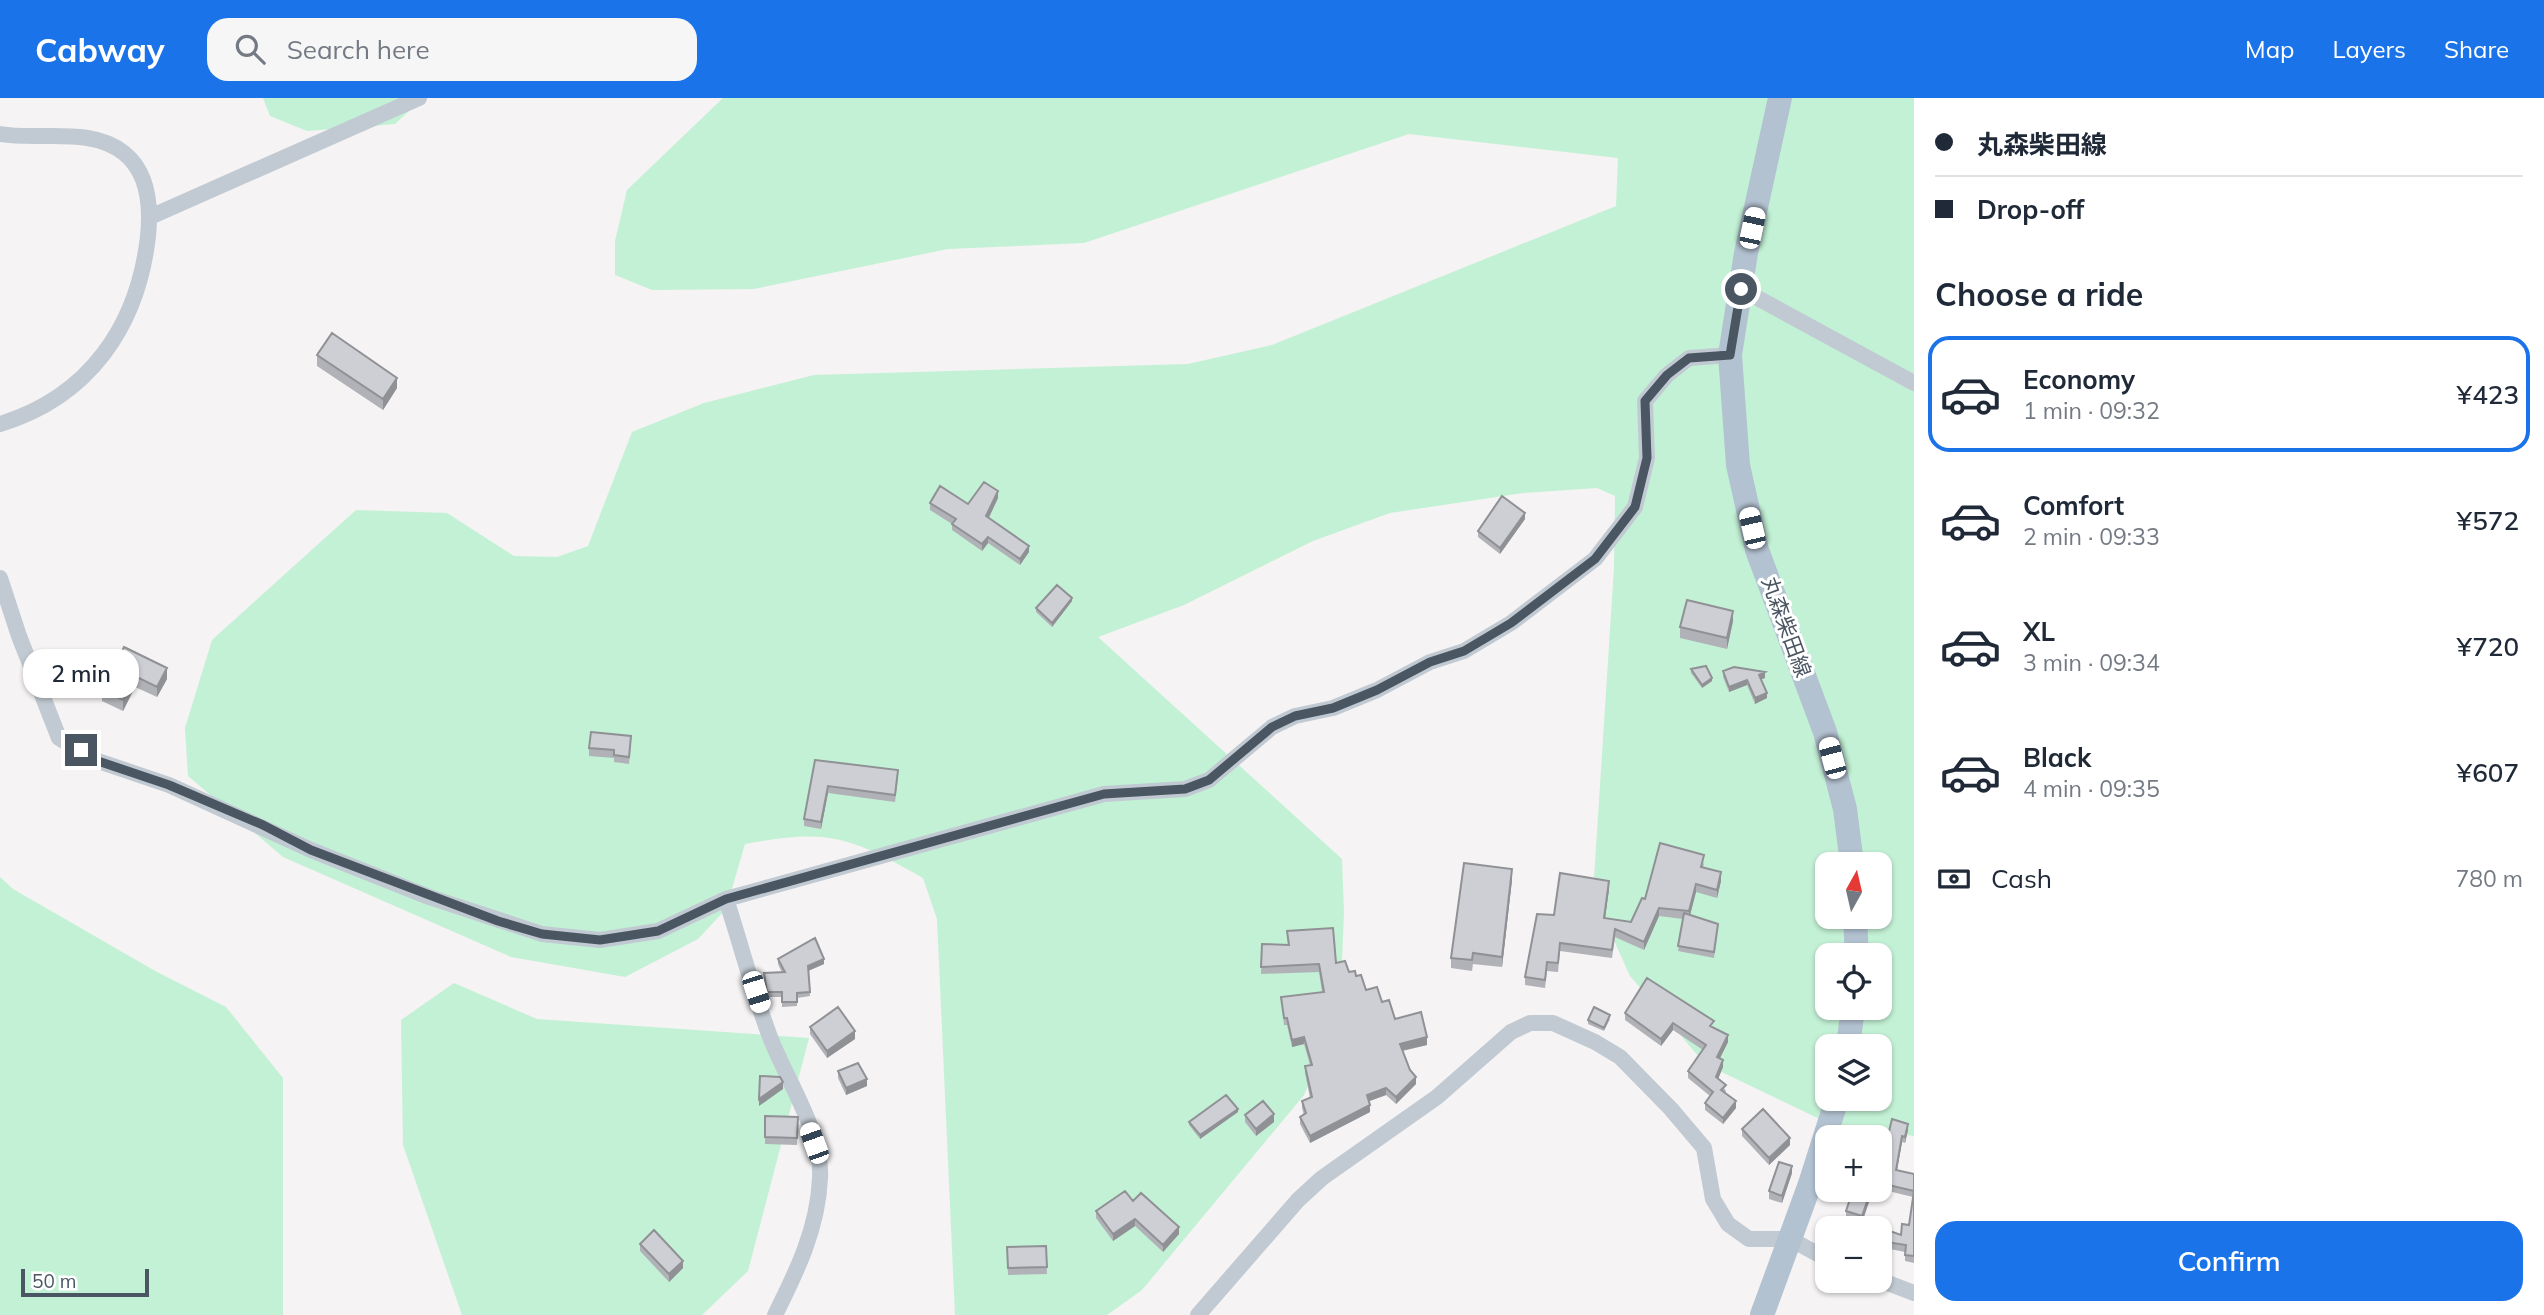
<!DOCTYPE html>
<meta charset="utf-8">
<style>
:root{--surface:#fff;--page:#f6f6f7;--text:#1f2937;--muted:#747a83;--line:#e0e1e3;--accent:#1a73e8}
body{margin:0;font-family:Mulish,"Noto Sans JP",sans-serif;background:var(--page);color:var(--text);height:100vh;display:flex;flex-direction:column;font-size:26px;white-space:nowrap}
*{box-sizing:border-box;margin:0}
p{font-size:23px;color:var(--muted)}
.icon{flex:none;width:38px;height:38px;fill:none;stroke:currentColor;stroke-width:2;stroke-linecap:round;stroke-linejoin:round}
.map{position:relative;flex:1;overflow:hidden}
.drawer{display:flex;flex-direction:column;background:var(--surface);width:630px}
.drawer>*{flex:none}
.banner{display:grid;align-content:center;height:154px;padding:0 21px;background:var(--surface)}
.needle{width:46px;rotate:8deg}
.controls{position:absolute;left:1815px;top:754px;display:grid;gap:14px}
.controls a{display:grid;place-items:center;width:77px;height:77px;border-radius:14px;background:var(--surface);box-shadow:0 2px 5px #0004;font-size:35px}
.scale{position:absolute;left:21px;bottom:18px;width:128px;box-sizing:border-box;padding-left:7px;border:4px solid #4a5661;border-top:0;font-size:19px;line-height:24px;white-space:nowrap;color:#4a5661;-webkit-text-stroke:5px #fff;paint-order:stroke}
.end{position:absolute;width:32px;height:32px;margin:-16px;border:9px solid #4a5661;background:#fff;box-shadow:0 0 0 4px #fff}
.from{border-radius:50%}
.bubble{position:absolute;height:49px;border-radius:21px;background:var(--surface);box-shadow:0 2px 5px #0004;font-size:23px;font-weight:600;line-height:49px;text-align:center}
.car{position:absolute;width:21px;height:42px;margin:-21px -10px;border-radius:9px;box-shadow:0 0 5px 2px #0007;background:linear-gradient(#fff 24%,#345 0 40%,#fff 0 76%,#345 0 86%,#fff 0)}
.banner b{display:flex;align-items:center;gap:24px;height:66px;font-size:26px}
.banner b+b{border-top:2px solid var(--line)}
.banner i{width:18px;height:18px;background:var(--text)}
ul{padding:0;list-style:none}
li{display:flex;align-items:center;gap:21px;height:116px;margin:0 14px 10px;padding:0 7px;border:4px solid transparent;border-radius:21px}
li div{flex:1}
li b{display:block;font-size:26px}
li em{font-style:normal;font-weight:600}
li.active{border-color:var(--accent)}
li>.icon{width:63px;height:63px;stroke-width:1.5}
h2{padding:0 21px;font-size:32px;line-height:84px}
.pay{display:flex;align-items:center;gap:18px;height:77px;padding:0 21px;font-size:26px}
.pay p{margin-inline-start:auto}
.button{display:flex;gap:14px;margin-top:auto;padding:14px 21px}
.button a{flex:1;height:80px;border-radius:21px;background:var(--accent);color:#fff;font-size:28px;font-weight:600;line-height:80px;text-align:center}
header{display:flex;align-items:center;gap:42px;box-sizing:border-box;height:98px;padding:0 35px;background:var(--accent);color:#fff}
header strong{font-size:33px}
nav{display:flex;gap:38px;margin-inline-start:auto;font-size:24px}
.search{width:490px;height:63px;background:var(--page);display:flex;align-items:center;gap:18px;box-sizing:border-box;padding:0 24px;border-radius:21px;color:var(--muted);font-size:26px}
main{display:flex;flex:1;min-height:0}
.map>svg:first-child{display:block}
</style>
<header>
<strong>Cabway</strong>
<div class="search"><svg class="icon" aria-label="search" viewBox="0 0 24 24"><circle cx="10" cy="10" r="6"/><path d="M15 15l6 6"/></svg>Search here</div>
<nav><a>Map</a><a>Layers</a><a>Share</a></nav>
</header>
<main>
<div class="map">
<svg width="1914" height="1217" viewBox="0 0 1914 1217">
<rect width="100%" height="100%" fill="#f5f3f3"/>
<path fill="#c3f1d5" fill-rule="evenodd" d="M263,0H423L395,26L307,33L270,18Z
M723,0H1914V1038L1832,1027L1705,966L1630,878L1593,796L1614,470L1615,398L1597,390L1523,395L1390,415L1313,443L1184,507L1098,539L1342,761L1344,814L1340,915L1304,997L1142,1192L1107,1217H955L937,821L923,780C850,739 830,730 745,746L726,811L698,841L625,879L511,859L283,759L188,678L185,630L212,542L356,412L447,415L514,458L557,459L588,448L632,334L704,305L814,277L1188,266L1272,247L1616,108L1618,60L1409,36L1084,145L948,151L754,191L652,192L615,177V143L627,92ZM1827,766H1880V819H1827ZM1827,858H1880V910H1827ZM1827,948H1880V1001H1827Z
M0,779L13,791L157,874L226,909L283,980V1217H0Z
M454,885L537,921L809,940L748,1173L702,1217H462L403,1047L401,922Z"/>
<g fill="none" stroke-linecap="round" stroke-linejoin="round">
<path stroke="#c1cad2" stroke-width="16" d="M0,36C39,43 90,28 124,55C149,75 151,109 148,138C138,228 89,299 0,326
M150,119L419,0
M1741,191L1914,285
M0,480L19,538L59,640L95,662L169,687L311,752L429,799L542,836L600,842L658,833L726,801L1104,696L1185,691L1209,682L1272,629L1295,618L1333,610L1377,592L1430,564L1464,553L1511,525L1595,461L1635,409L1647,360L1645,303L1667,277L1689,260L1730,257
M726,801C741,847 753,894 770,939C786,981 823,1035 820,1080C818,1130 797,1173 775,1217
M1880,1182L1914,1195
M1198,1217L1298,1102L1322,1080L1437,999L1511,934L1530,925H1553L1595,944L1620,959L1671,1011L1704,1050L1713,1101L1728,1126L1749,1141H1790L1827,1161"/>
<path stroke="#b3c2d1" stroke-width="24" d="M1780,0L1746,155L1730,257L1738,367L1757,452L1825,634L1845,711L1852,766
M1855,819L1857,858
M1848,948L1853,910
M1762,1217L1810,1086L1837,1001"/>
</g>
<path fill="#b0b2b7" d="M317,257L397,290L383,312L317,268Z
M998,400L989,420L1029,454L1020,467L988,445L982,453L952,432V426L930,412V405L968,406Z
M1525,421L1500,456L1478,439V433Z
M1072,503L1052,529L1036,514V510Z
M1733,523L1727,551L1680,540V529Z
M124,549L167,581L157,599L135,589L123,613L102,603V592Z
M1691,571L1712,583L1702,590L1691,575Z
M1723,573L1765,580L1761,581L1767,600L1755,606L1747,587L1729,594L1723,579Z
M631,645L629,666L614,664V660L589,658V650Z
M815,662L898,680L895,704L828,695L821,731L804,728V721Z
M1704,765L1703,770L1721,783L1717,800L1696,794L1690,817L1718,831L1714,860L1678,853L1683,821L1659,818L1644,852L1615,839L1612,860L1560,853L1558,874L1547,873L1545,890L1525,887V879L1554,817L1609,791L1605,820L1631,824L1645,801Z
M1512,782L1502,869L1473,866L1472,873L1451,870V860Z
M1287,833L1356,878L1366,892L1382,904L1395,921L1427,947L1403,953L1410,972L1416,986L1396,1006L1386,997L1369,1003L1370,1014L1310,1045L1300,1026V1019L1304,1017L1302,1010V1003L1310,1000L1305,975V968L1310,967L1304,946L1292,949L1287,927H1284L1281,899L1322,894L1319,874L1261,876L1262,846L1288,847Z
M778,861L824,866L808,873L810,898L797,900V908L782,909V899H767L764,875H782L778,866Z
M1625,915L1714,929V930L1728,944L1720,960L1723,969L1718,981L1726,993L1725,995L1736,1010L1723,1026L1705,1012V1005L1710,998L1688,980V973L1703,952L1673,932L1661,948L1625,922Z
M1610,921L1604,933L1588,926V922Z
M810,929L855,941L827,960L810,936Z
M838,973L867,988L846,997L838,980Z
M1238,1014L1200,1041L1189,1027V1024Z
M1245,1017L1274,1024L1256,1038L1245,1024Z
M765,1018L798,1019L797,1047L765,1046Z
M1742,1031L1790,1047L1769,1067L1742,1038Z
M1908,1032L1905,1045L1902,1044L1897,1072L1914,1076V1165L1905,1163V1154L1880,1149V1130L1846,1119V1113L1873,1092L1862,1123L1901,1137L1909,1127L1913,1099L1880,1091V1053L1884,1054Z
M1792,1075L1782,1105L1769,1101V1093Z
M1133,1103L1179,1136L1163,1154L1135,1128L1113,1143L1096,1120V1113Z
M640,1146L683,1170L669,1184L640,1153Z
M1046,1148L1047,1176L1008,1177L1007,1149Z"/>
<path fill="#909195" d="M397,280V290L383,312V301Z
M998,393V400L986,425V418Z
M1525,415V421L1500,456V450Z
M988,439V445L982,453V446Z
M1029,448V454L1020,467V461Z
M1072,500V503L1052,529V525Z
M1733,513V523L1727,551V540Z
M167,570V581L157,599V589Z
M1765,574V580L1759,582V577Z
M135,578V589L123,613V602Z
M1712,580V583L1702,590V587Z
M1747,582V587L1729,594V589Z
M1767,595V600L1755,606V600Z
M828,688V695L821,731V724Z
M1512,771V782L1502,869V859Z
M1721,774V783L1717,800V792Z
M1609,783V791L1604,828V820Z
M1696,786V794L1689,821V813Z
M1659,810V818L1644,852V844Z
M824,861V866L808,873V868Z
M1673,925V932L1661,948V941Z
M855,933V941L827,960V953Z
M1728,937V944L1717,966V959Z
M1304,939V946L1292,949V942Z
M1427,939V947L1400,953V946Z
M1723,962V969L1716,986V979Z
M1416,979V986L1396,1006V999Z
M867,981V988L846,997V990Z
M783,984V991L759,1008V1001Z
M1386,990V997L1367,1004V997Z
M1736,1003V1010L1723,1026V1020Z
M1370,1007V1014L1310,1045V1038Z
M1238,1011V1014L1200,1041V1037Z
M1274,1016V1024L1256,1038V1031Z
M1908,1026V1032L1905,1045V1039Z
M1902,1038V1044L1896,1078V1072Z
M1790,1040V1047L1769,1067V1060Z
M1792,1068V1075L1782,1105V1098Z
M1871,1092H1873L1862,1125V1118Z
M1135,1121V1128L1113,1143V1136Z
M1179,1129V1136L1163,1154V1147Z
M683,1163V1170L669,1184V1176Z"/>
<path fill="#cdcfd5" stroke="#909195" stroke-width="2" d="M332,235L397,280L383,301L317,257Z
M984,384L998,393L986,418L1029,448L1020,461L988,439L982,446L952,426L956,421L930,405L940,388L968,406Z
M1502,398L1525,415L1500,450L1478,433Z
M1057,487L1072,500L1052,525L1036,510Z
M1687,502L1733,513L1727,540L1680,529Z
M124,549L167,570L157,589L135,578L123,602L102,592Z
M1706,568L1712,580L1702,587L1691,571Z
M1734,569L1765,574L1759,577L1767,595L1755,600L1747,582L1729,589L1723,573Z
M591,634L631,638L629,659L614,657V652L589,650Z
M815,662L898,672L895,697L828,688L821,724L804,721Z
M1660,745L1704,757L1701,769L1721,774L1717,792L1696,786L1689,813L1659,810L1644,844L1615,831L1612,852L1560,845L1558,865L1547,864L1545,882L1525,879L1537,816L1554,817L1560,775L1609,783L1604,820L1631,824L1642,800L1645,801Z
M1464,765L1512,771L1502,859L1473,855L1472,862L1451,860Z
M1684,815L1718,826L1714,854L1678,848Z
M1333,830L1336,865L1345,863L1349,874L1355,873L1356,878L1361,877L1366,892L1377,889L1382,904L1389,902L1395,921L1421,914L1427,939L1400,946L1410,972L1416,979L1396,999L1386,990L1367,997L1370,1007L1310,1038L1300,1019L1306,1015L1302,1003L1312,999L1305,968L1312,967L1304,939L1292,942L1287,920H1284L1281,899L1324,894L1319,866L1261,869L1262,846L1289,847L1287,833Z
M815,840L824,861L808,868L810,894L797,895V904H782V894H767L764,875L785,874L778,861Z
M1647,880L1714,923L1710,928L1728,937L1717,959L1723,962L1716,979L1726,987L1721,992L1736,1003L1723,1020L1705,1005L1713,994L1688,973L1706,947L1673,925L1661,941L1625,915Z
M838,909L855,933L827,953L810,929Z
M1594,909L1610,917L1604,930L1588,922Z
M858,965L867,981L846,990L838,973Z
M760,978L780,979L783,984L759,1001Z
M1226,997L1238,1011L1200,1037L1189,1024Z
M1263,1003L1274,1016L1256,1031L1245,1017Z
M1763,1011L1790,1040L1769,1060L1742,1031Z
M765,1018L798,1019L797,1040L765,1039Z
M1892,1021L1908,1026L1905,1039L1902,1038L1896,1072L1914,1076V1158L1905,1157L1906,1147L1880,1143V1130H1851L1855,1121L1901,1137L1902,1126L1909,1127L1914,1093L1880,1085V1053L1884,1054Z
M1779,1064L1792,1068L1782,1098L1769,1093Z
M1853,1092H1871L1862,1118L1846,1113Z
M1125,1093L1133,1103L1141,1095L1179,1129L1163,1147L1135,1121L1113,1136L1096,1113Z
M654,1132L683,1163L669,1176L640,1146Z
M1046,1148L1047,1169L1008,1170L1007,1149Z"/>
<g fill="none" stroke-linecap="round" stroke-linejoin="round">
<path stroke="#4a5661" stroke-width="9" d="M81,652L95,662L169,687L263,727L311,752L498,823L542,836L600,842L658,833L726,801L1104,696L1185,691L1209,682L1272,629L1295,618L1333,610L1377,592L1430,564L1464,553L1511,525L1595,461L1635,409L1647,360L1645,303L1667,277L1689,260L1730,257L1741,191"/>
</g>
<g text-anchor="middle" stroke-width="6" stroke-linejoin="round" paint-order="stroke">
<g font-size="21" fill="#4a5661" stroke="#fff">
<text transform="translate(1786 529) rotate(70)" y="7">丸森柴田線</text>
</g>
</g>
</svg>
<div class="controls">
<a><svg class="needle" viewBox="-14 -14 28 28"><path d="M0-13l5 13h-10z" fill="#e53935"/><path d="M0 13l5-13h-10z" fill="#747a83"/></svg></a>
<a><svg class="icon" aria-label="locate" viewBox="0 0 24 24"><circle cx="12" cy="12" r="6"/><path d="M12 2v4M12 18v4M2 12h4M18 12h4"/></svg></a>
<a><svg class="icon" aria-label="layers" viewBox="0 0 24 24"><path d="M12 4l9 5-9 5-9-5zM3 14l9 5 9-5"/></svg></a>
<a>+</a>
<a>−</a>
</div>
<div class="scale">50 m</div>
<i class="end from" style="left:1741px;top:191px"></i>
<i class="end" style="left:81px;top:652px"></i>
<div class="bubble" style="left:23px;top:551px;width:116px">2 min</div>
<i class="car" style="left:1752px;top:130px;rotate:12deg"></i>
<i class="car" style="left:1752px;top:430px;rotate:347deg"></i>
<i class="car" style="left:1832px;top:660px;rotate:345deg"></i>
<i class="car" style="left:756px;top:894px;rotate:162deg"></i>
<i class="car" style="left:814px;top:1045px;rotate:340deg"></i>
</div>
<section class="drawer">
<div class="banner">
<b><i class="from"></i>丸森柴田線</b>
<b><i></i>Drop-off</b>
</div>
<h2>Choose a ride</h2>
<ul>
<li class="active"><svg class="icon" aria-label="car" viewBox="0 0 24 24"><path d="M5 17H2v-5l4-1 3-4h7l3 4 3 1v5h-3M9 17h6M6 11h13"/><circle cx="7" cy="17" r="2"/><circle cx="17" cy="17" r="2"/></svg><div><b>Economy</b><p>1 min · 09:32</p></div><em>¥423</em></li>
<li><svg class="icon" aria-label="car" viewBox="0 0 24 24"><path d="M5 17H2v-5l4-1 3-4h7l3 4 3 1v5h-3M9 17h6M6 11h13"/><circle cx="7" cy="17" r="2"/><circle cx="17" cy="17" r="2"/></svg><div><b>Comfort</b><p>2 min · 09:33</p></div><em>¥572</em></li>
<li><svg class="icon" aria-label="car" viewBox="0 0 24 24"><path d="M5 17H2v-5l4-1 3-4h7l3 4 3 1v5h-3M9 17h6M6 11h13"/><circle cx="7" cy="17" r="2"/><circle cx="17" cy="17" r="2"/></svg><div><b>XL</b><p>3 min · 09:34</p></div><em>¥720</em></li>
<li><svg class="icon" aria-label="car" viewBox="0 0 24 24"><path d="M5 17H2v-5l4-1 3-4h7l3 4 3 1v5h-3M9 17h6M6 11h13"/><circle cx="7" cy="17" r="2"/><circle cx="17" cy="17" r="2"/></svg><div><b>Black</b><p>4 min · 09:35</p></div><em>¥607</em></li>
</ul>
<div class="pay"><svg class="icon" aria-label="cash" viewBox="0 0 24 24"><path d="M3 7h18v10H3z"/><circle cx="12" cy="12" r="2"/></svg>Cash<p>780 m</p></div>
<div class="button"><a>Confirm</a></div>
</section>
</main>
